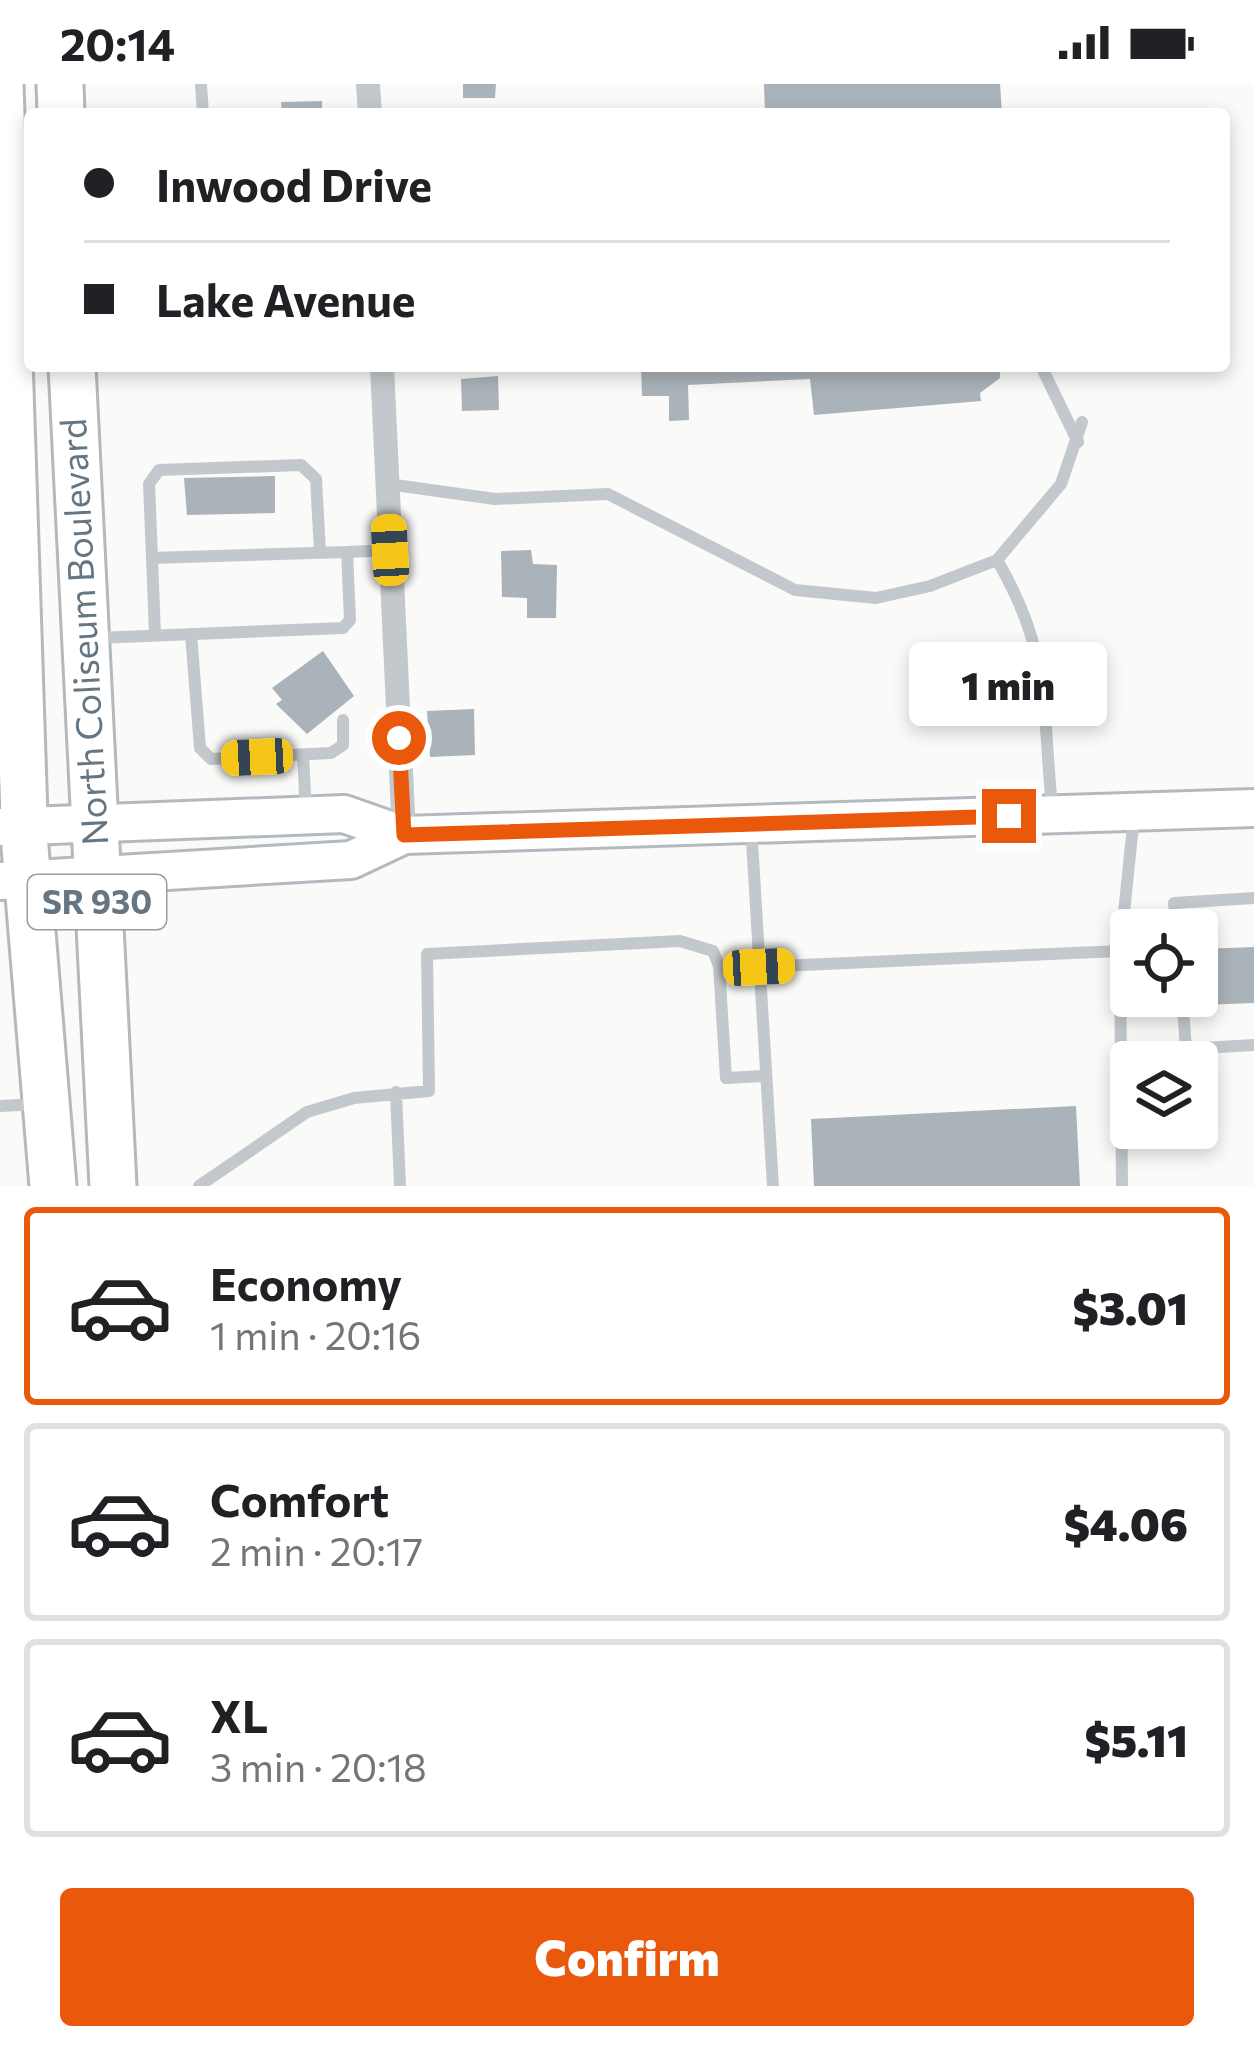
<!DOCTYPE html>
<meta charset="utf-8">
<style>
:root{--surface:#fff;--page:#f2f2f2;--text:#202124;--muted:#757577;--line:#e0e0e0;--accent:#ea580c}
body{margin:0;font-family:Commissioner,sans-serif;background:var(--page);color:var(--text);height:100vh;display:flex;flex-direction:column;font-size:45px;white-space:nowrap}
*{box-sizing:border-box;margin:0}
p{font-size:39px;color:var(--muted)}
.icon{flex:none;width:66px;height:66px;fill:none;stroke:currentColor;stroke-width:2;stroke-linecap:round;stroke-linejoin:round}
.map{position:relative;height:1102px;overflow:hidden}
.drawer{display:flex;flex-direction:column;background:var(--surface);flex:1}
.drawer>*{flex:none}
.hud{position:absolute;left:24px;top:24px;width:1206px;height:264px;border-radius:12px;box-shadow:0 6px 18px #0003;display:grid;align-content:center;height:264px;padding:0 60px;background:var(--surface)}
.buttons{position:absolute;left:1110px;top:825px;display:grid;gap:24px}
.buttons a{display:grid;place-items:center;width:108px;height:108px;border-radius:12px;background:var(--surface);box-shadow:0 6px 18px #0003;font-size:60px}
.end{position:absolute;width:54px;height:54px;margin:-27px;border:15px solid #ea580c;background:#fff;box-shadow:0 0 0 6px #fff}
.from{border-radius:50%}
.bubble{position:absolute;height:84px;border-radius:12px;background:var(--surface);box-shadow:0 6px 18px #0003;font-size:39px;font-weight:800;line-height:84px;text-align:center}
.car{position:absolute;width:36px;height:72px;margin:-36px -18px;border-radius:15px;box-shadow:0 0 9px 3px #0007;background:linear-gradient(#f5c518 24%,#345 0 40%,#f5c518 0 76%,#345 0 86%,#f5c518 0)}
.hud b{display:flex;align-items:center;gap:42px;height:114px;font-size:45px}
.hud b+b{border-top:3px solid var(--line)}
.hud i{width:30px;height:30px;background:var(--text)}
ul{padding:21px 0 0;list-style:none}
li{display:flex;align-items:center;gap:36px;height:198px;margin:0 24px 18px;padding:0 36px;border:6px solid var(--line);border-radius:12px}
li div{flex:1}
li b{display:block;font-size:45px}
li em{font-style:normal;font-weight:800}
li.active{border-color:var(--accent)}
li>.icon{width:108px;height:108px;stroke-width:1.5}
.button{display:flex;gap:24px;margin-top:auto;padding:24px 60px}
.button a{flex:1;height:138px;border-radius:12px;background:var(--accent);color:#fff;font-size:48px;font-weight:800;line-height:138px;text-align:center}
.status{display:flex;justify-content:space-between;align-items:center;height:84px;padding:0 60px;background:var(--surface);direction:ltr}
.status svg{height:33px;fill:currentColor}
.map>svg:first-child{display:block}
</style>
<div class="status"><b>20:14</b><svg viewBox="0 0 49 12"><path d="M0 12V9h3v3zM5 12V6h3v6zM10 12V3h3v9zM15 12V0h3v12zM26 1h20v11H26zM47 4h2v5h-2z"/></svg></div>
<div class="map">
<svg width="1254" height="1102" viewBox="0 0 1254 1102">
<rect width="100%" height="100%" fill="#fafaf8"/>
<path fill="#aab3b9" d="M463,0H496L495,14H463Z
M764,0H1000L1002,30H765Z
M322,17V30H282L281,18Z
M641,282H1000V294L980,309L981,317L814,331L810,295L688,301L689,336L669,337V312H642Z
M498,292L499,326L462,327L461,295Z
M275,392V429L187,431L184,394Z
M531,466L533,480L557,481L556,534H527V514L502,513L501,467Z
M323,567L354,612L307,650L276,620L282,616L272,604Z
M474,625L475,671L430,673L427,627Z
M1254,863V919L1202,921L1199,865Z
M1076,1022L1080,1102H814L811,1035Z"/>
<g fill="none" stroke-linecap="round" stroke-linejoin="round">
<defs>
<path id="secondary" d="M0,743L344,730L404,751L1254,724
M0,797L351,776L404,751"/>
<path id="highway" d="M0,0L25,763L53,1102
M60,0L61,30
M72,282L113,1102"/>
</defs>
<use href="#secondary" stroke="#b3babf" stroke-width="42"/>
<use href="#highway" stroke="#b4b9bd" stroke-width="51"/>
<path stroke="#c3c8cc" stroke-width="12" d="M201,0L203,30
M1041,282L1078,358
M388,400L495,415L608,410L795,506L876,514L930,502L997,476L1061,400L1082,338
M152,474L149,400L159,386L301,381L316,395L320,468
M997,476C1051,568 1042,622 1052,723
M191,550L200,664L211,675L331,669L343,661V636
M155,551L152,474L347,468
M97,554L343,544L350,536L347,468L390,466
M303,671L306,729
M751,741L773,1102
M1177,846L1174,819L1254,814
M1120,867L1122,1102
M759,883L1120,867L1134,732
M1182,912L1186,965L1254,961
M396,1008L400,1102
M0,1022L39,1020
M199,1102L307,1028L354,1014L429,1007L427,870L680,857L713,867L719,882L726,994L764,992"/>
<path stroke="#c3c8cc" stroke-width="24" d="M368,0L370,30
M382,282L404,751"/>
<use href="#secondary" stroke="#fff" stroke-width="36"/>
<use href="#highway" stroke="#fff" stroke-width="45"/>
</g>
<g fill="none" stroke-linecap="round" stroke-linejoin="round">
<path stroke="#ea580c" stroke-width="15" d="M399,654L404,751L1009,732"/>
</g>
<g text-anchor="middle" stroke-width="12" stroke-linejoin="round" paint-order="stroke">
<rect fill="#fff" stroke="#939fa8" stroke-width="3" x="28" y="791" width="138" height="54" rx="9"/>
<g font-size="33" font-weight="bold" fill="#657683">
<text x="97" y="830">SR 930</text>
</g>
<g font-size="36" fill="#657683" stroke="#fff">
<text transform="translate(84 548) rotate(-93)" y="13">North Coliseum Boulevard</text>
</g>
</g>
</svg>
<div class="buttons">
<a><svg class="icon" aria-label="locate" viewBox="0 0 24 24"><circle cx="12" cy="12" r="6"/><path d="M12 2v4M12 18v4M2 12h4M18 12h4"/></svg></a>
<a><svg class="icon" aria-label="layers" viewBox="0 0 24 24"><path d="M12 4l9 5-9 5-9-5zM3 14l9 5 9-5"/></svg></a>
</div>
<i class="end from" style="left:399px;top:654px"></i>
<i class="end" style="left:1009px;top:732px"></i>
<div class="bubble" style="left:909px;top:558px;width:198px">1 min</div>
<i class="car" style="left:390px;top:466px;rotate:357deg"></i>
<i class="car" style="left:257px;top:673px;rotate:267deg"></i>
<i class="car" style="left:759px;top:883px;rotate:87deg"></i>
<div class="hud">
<b><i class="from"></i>Inwood Drive</b>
<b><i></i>Lake Avenue</b>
</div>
</div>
<section class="drawer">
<ul>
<li class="active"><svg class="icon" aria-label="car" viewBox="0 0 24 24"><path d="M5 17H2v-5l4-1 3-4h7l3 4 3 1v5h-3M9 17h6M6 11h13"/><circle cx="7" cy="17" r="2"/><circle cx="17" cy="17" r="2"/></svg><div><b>Economy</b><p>1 min · 20:16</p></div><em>$3.01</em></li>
<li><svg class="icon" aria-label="car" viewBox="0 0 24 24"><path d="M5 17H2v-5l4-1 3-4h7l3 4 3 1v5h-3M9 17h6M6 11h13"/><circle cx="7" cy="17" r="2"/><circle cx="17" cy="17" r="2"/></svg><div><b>Comfort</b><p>2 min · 20:17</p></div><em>$4.06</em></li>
<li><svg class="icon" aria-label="car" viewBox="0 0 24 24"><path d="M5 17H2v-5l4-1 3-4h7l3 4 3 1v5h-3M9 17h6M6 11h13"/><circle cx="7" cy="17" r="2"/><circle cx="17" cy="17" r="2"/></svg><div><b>XL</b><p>3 min · 20:18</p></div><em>$5.11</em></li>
</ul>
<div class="button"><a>Confirm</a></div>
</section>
